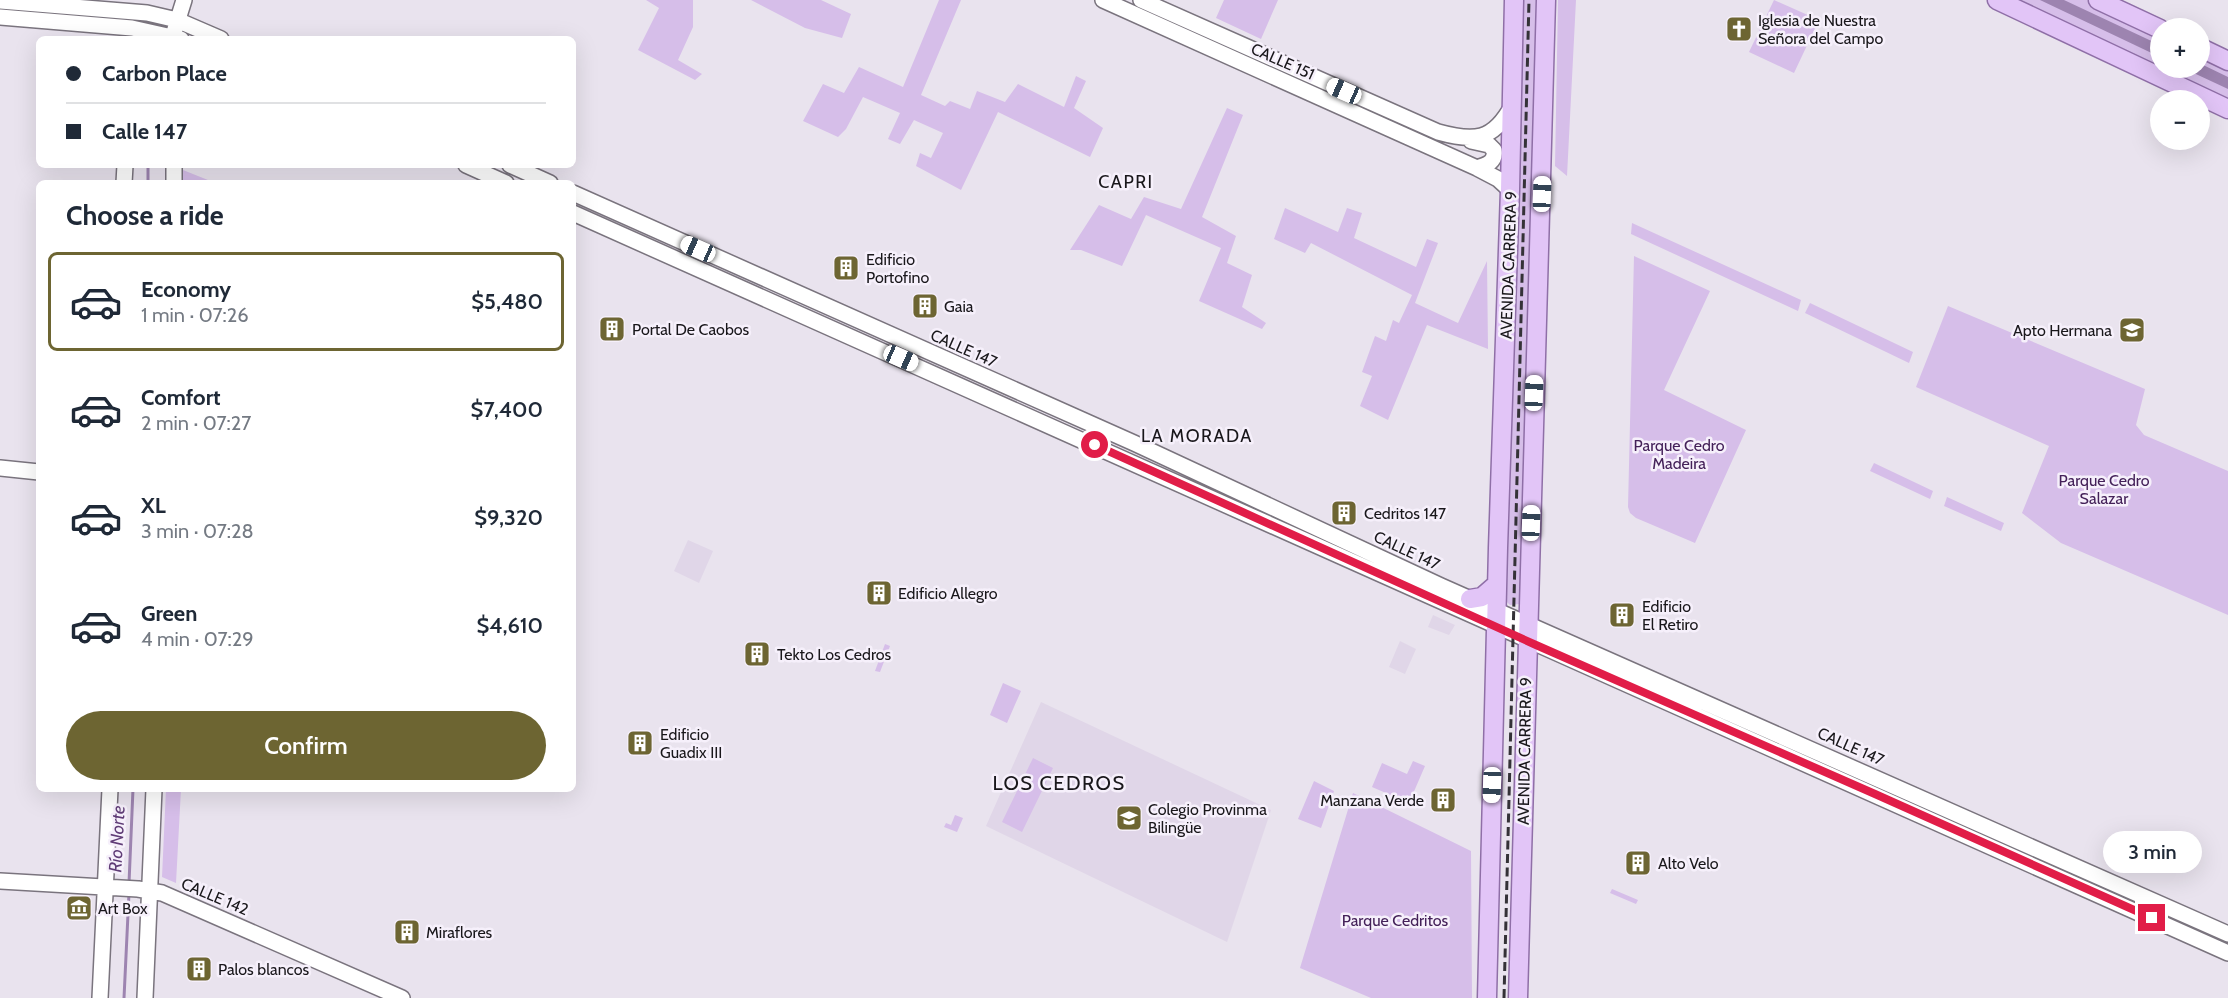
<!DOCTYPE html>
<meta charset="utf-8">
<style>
:root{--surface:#fff;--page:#f2f2f3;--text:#1f2937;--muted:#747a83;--line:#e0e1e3;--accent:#6d6532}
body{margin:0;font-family:Cabin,sans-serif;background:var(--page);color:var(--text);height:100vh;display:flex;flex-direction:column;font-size:22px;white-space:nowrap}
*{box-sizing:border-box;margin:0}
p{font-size:20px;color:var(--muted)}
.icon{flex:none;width:33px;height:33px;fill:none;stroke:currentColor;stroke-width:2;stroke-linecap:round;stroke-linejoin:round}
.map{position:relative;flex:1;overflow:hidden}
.drawer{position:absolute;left:36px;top:180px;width:540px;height:612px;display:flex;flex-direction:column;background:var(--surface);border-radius:9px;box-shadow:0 6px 24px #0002}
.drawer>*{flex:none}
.top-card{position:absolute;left:36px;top:36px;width:540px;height:132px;border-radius:9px;box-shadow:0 6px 24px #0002;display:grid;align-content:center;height:132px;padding:0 30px;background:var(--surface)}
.tools{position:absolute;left:2150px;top:18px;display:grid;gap:12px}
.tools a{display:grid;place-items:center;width:60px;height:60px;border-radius:50%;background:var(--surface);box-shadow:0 6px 24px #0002;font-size:30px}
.end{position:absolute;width:27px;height:27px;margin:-14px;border:8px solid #e11d48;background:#fff;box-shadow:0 0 0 3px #fff}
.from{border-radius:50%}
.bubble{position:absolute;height:42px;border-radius:21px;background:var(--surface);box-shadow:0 6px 24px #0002;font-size:20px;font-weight:600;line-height:42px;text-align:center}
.car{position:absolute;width:18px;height:36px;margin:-18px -9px;border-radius:8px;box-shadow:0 0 4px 2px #0007;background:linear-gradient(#fff 24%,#345 0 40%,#fff 0 76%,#345 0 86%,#fff 0)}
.top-card b{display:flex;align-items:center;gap:21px;height:57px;font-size:22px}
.top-card b+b{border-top:2px solid var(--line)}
.top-card i{width:15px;height:15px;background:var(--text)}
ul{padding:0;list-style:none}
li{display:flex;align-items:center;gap:18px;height:99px;margin:0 12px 9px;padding:0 18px;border:3px solid transparent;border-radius:9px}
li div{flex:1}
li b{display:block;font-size:22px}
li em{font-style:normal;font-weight:600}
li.current{border-color:var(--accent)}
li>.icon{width:54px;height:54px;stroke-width:1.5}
h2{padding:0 30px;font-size:27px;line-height:72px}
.primary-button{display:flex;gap:12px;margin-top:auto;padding:12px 30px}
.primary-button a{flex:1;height:69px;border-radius:36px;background:var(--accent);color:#fff;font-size:24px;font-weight:600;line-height:69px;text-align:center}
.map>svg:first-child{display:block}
</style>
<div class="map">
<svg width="2228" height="998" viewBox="0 0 2228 998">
<rect width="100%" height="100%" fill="#e9e3ee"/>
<path fill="#e0d6e8" d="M688,540L713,551L699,583L674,571Z
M1433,615L1455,625L1449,635L1428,627Z
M1400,641L1416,649L1405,674L1389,667Z
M1041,702L1271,810L1227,942L986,826Z"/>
<path fill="#d6bee9" d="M646,0H693V27L678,60L702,74L695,80L638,50L659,8Z
M751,0H821L851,14L842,38L805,28Z
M939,0H961L921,95L945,106L950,101L970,109L977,91L1005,102L1018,84L1064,107L1076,76L1086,81L1074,108L1103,128L1090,157L998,112L961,190L916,166L920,153L931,158L943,133L914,120L900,144L888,139L900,113L863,97L846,129L838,137L803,121L823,84L844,93L859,67L903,87Z
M1224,0H1278L1261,39L1216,18Z
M1519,0H1537L1523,595L1520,604L1510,605L1503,598Z
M1558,0H1576L1567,176L1555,166Z
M1774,0L1819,20L1794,73L1749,52Z
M2008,0H2087L2160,35V68H2199V54L2228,67V104Z
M1227,108L1243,115L1202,217L1236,236L1227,263L1252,275L1242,307L1266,323L1262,329L1199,301L1221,248L1146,215L1122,266L1081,250H1070L1099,205L1131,219L1144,197L1181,209Z
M183,170L208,180V183H183Z
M1285,208L1338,232L1347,208L1362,213L1354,238L1416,267L1427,239L1438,243L1415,303L1458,323L1487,261L1488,349L1427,325L1388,420L1360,406L1372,376L1362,372L1375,336L1386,341L1393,320L1399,323L1412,295L1311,243L1305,253L1274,239Z
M1632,223L1801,300L1798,311L1631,234Z
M1634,256L1710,291L1664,390L1746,430L1695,543L1636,518L1630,513L1628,507Z
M1810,303L1913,352L1909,363L1805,313Z
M1948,306L2145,389L2136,425L2144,435L2228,471V615L2061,543L2022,513L2049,446L1916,387Z
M1874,463L1933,491L1930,499L1870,471Z
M1947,497L2004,523L2001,531L1944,506Z
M885,644L890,646L880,672L875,671Z
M1003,683L1021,691L1007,723L990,715Z
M1033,758L1053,768L1022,832L1002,822Z
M1413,761L1425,766L1409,803L1372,787L1382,763L1407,774Z
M1314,781L1334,791L1321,828L1298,819Z
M166,789H181L176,883L162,877Z
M1353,793L1471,851L1472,998H1371L1300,968Z
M955,815L963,818L957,832L944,827L946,823L951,825Z
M1612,889L1638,900L1636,904L1610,893Z"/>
<path fill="#9d84b0" d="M2040,0H2064L2160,45V57Z
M2199,63L2228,77V89L2183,68H2199Z"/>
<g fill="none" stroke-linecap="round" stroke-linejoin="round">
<path stroke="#9d84b0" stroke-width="3" d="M148,183V165
M129,883L133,789
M124,998L129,893"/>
<defs>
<path id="secondary" d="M1103,0L1477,168L1498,179L1510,190
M1141,0L1438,132C1474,142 1493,141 1512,106
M0,1L147,13L177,20L221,39
M0,17L132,28L181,39
M175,29L184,0
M1471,141L1489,145L1494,150C1496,162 1487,165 1477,168
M174,165V183
M466,165L506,183
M510,165L550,183
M124,183L125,165
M573,193L1134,443L1441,586L2228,934
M573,213L2228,953
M0,468L39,472
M0,881L138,889L162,893L402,998
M100,998L110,789
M145,998L154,789"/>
<path id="primary" d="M1997,0L2228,109
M2098,0L2160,29
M2199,47L2228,61
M1470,599L1482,597L1497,584
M1487,998L1498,548L1510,190L1514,0
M1518,998L1546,0"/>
</defs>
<use href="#secondary" stroke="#7a747e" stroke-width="18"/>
<use href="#primary" stroke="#8f6fa7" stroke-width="21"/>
<use href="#secondary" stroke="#fff" stroke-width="15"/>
<use href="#primary" stroke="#e2c5f7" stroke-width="18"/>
<path stroke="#343237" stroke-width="3" stroke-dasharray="9 4.5" stroke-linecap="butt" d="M1504,998L1529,0"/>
</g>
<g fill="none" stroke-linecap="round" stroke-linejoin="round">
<path stroke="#e11d48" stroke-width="8" d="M1095,445L1536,645L1875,794L2152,918"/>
</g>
<defs>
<symbol id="church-square" viewBox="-11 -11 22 22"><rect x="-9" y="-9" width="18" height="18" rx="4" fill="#6d6532" stroke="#f6f0fb"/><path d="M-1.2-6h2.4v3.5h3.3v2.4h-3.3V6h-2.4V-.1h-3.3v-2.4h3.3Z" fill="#fff"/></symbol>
<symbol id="building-square" viewBox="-11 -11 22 22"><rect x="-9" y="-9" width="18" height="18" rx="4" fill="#6d6532" stroke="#f6f0fb"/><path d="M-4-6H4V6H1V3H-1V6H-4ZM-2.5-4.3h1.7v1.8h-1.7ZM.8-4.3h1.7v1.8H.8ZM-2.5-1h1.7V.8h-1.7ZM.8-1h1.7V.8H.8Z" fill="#fff"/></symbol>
<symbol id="school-square" viewBox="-11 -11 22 22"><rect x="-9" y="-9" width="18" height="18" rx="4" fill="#6d6532" stroke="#f6f0fb"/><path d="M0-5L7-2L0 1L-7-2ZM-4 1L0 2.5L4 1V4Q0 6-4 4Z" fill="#fff"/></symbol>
<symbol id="museum-square" viewBox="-11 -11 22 22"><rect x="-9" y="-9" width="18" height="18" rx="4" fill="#6d6532" stroke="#f6f0fb"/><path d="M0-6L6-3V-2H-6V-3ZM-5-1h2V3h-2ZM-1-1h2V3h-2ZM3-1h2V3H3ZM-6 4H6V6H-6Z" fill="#fff"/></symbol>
</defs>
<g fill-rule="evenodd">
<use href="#church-square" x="1724" y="14" width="30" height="30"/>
<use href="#building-square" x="831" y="253" width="30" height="30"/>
<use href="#building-square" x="910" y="291" width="30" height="30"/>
<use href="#building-square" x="597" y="314" width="30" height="30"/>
<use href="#school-square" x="2117" y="315" width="30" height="30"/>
<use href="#building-square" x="1329" y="498" width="30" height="30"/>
<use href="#building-square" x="864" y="578" width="30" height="30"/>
<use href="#building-square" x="1607" y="600" width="30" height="30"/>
<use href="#building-square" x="742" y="639" width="30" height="30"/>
<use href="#building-square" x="625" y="728" width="30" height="30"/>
<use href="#building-square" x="1428" y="785" width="30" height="30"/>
<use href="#school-square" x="1114" y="803" width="30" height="30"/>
<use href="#building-square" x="1623" y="848" width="30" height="30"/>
<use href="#museum-square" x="64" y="893" width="30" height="30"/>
<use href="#building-square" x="392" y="917" width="30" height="30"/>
<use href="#building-square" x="184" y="954" width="30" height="30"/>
</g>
<g text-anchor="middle" stroke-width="5" stroke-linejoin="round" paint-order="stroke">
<g font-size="16" fill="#19171b" stroke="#f6f0fb" text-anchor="start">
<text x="1758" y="26">Iglesia de Nuestra<tspan x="1758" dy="18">Señora del Campo</tspan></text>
<text x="866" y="265">Edificio<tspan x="866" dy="18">Portofino</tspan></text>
<text x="944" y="312">Gaia</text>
<text x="632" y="335">Portal De Caobos</text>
<text x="2112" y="336" text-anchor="end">Apto Hermana</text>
<text x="1364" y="519">Cedritos 147</text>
<text x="898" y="599">Edificio Allegro</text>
<text x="1642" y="612">Edificio<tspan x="1642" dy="18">El Retiro</tspan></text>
<text x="777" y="660">Tekto Los Cedros</text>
<text x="660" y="740">Edificio<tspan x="660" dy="18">Guadix III</tspan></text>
<text x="1424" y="806" text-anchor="end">Manzana Verde</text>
<text x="1148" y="815">Colegio Provinma<tspan x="1148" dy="18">Bilingüe</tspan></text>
<text x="1658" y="869">Alto Velo</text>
<text x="98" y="914">Art Box</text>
<text x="426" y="938">Miraflores</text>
<text x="218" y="975">Palos blancos</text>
</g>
<g font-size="16" fill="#19171b" stroke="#f6f0fb">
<text transform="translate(1283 61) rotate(24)" y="6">CALLE 151</text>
<text transform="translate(1508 265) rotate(-88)" y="6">AVENIDA CARRERA 9</text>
<text transform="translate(964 348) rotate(24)" y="6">CALLE 147</text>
<text transform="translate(1407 550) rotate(25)" y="6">CALLE 147</text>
<text transform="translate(1851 746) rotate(24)" y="6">CALLE 147</text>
<text transform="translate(1524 751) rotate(-89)" y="6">AVENIDA CARRERA 9</text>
<text transform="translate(215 896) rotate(23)" y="6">CALLE 142</text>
</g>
<g font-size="16" fill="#442159" stroke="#f6f0fb">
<text x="1679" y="451">Parque Cedro<tspan x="1679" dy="18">Madeira</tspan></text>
<text x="2104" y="486">Parque Cedro<tspan x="2104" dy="18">Salazar</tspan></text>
<text x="1395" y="926">Parque Cedritos</text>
</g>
<g font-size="18" letter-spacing="1.5" fill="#19171b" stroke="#f6f0fb">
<text x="1126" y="188">CAPRI</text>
<text x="1197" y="442">LA MORADA</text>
</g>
<g font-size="18" font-style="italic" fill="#603d77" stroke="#f6f0fb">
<text transform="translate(117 839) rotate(-87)" y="6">Río Norte</text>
</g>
<g font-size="20" letter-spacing="1.5" fill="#19171b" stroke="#f6f0fb">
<text x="1059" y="790">LOS CEDROS</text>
</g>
</g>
</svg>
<div class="tools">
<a>+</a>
<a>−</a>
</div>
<i class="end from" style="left:1095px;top:445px"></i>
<i class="end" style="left:2152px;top:918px"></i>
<div class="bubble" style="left:2103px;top:831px;width:99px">3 min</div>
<i class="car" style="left:1344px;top:91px;rotate:294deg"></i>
<i class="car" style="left:1542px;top:194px;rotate:2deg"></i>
<i class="car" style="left:698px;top:249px;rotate:294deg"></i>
<i class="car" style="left:901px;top:358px;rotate:114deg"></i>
<i class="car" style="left:1534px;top:393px;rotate:2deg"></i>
<i class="car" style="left:1531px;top:523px;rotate:2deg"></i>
<i class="car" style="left:1492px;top:785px;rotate:182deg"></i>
<div class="top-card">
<b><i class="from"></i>Carbon Place</b>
<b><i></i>Calle 147</b>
</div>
<section class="drawer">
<h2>Choose a ride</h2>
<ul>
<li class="current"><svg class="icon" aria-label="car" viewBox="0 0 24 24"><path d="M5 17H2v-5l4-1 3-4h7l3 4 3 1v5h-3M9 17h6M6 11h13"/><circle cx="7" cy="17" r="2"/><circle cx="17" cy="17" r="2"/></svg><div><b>Economy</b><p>1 min · 07:26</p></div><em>$5,480</em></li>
<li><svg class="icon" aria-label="car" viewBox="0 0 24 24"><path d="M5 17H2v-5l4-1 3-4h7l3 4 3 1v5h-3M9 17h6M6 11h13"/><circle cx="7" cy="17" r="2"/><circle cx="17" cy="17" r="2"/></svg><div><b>Comfort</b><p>2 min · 07:27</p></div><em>$7,400</em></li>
<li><svg class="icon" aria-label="car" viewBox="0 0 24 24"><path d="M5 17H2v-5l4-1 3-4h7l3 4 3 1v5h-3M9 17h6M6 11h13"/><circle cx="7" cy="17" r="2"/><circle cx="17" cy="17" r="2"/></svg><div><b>XL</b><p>3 min · 07:28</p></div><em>$9,320</em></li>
<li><svg class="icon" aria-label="car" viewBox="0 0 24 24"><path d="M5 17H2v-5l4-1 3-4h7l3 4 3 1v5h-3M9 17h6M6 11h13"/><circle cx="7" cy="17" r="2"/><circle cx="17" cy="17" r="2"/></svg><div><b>Green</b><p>4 min · 07:29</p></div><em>$4,610</em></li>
</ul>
<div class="primary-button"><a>Confirm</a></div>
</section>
</div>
